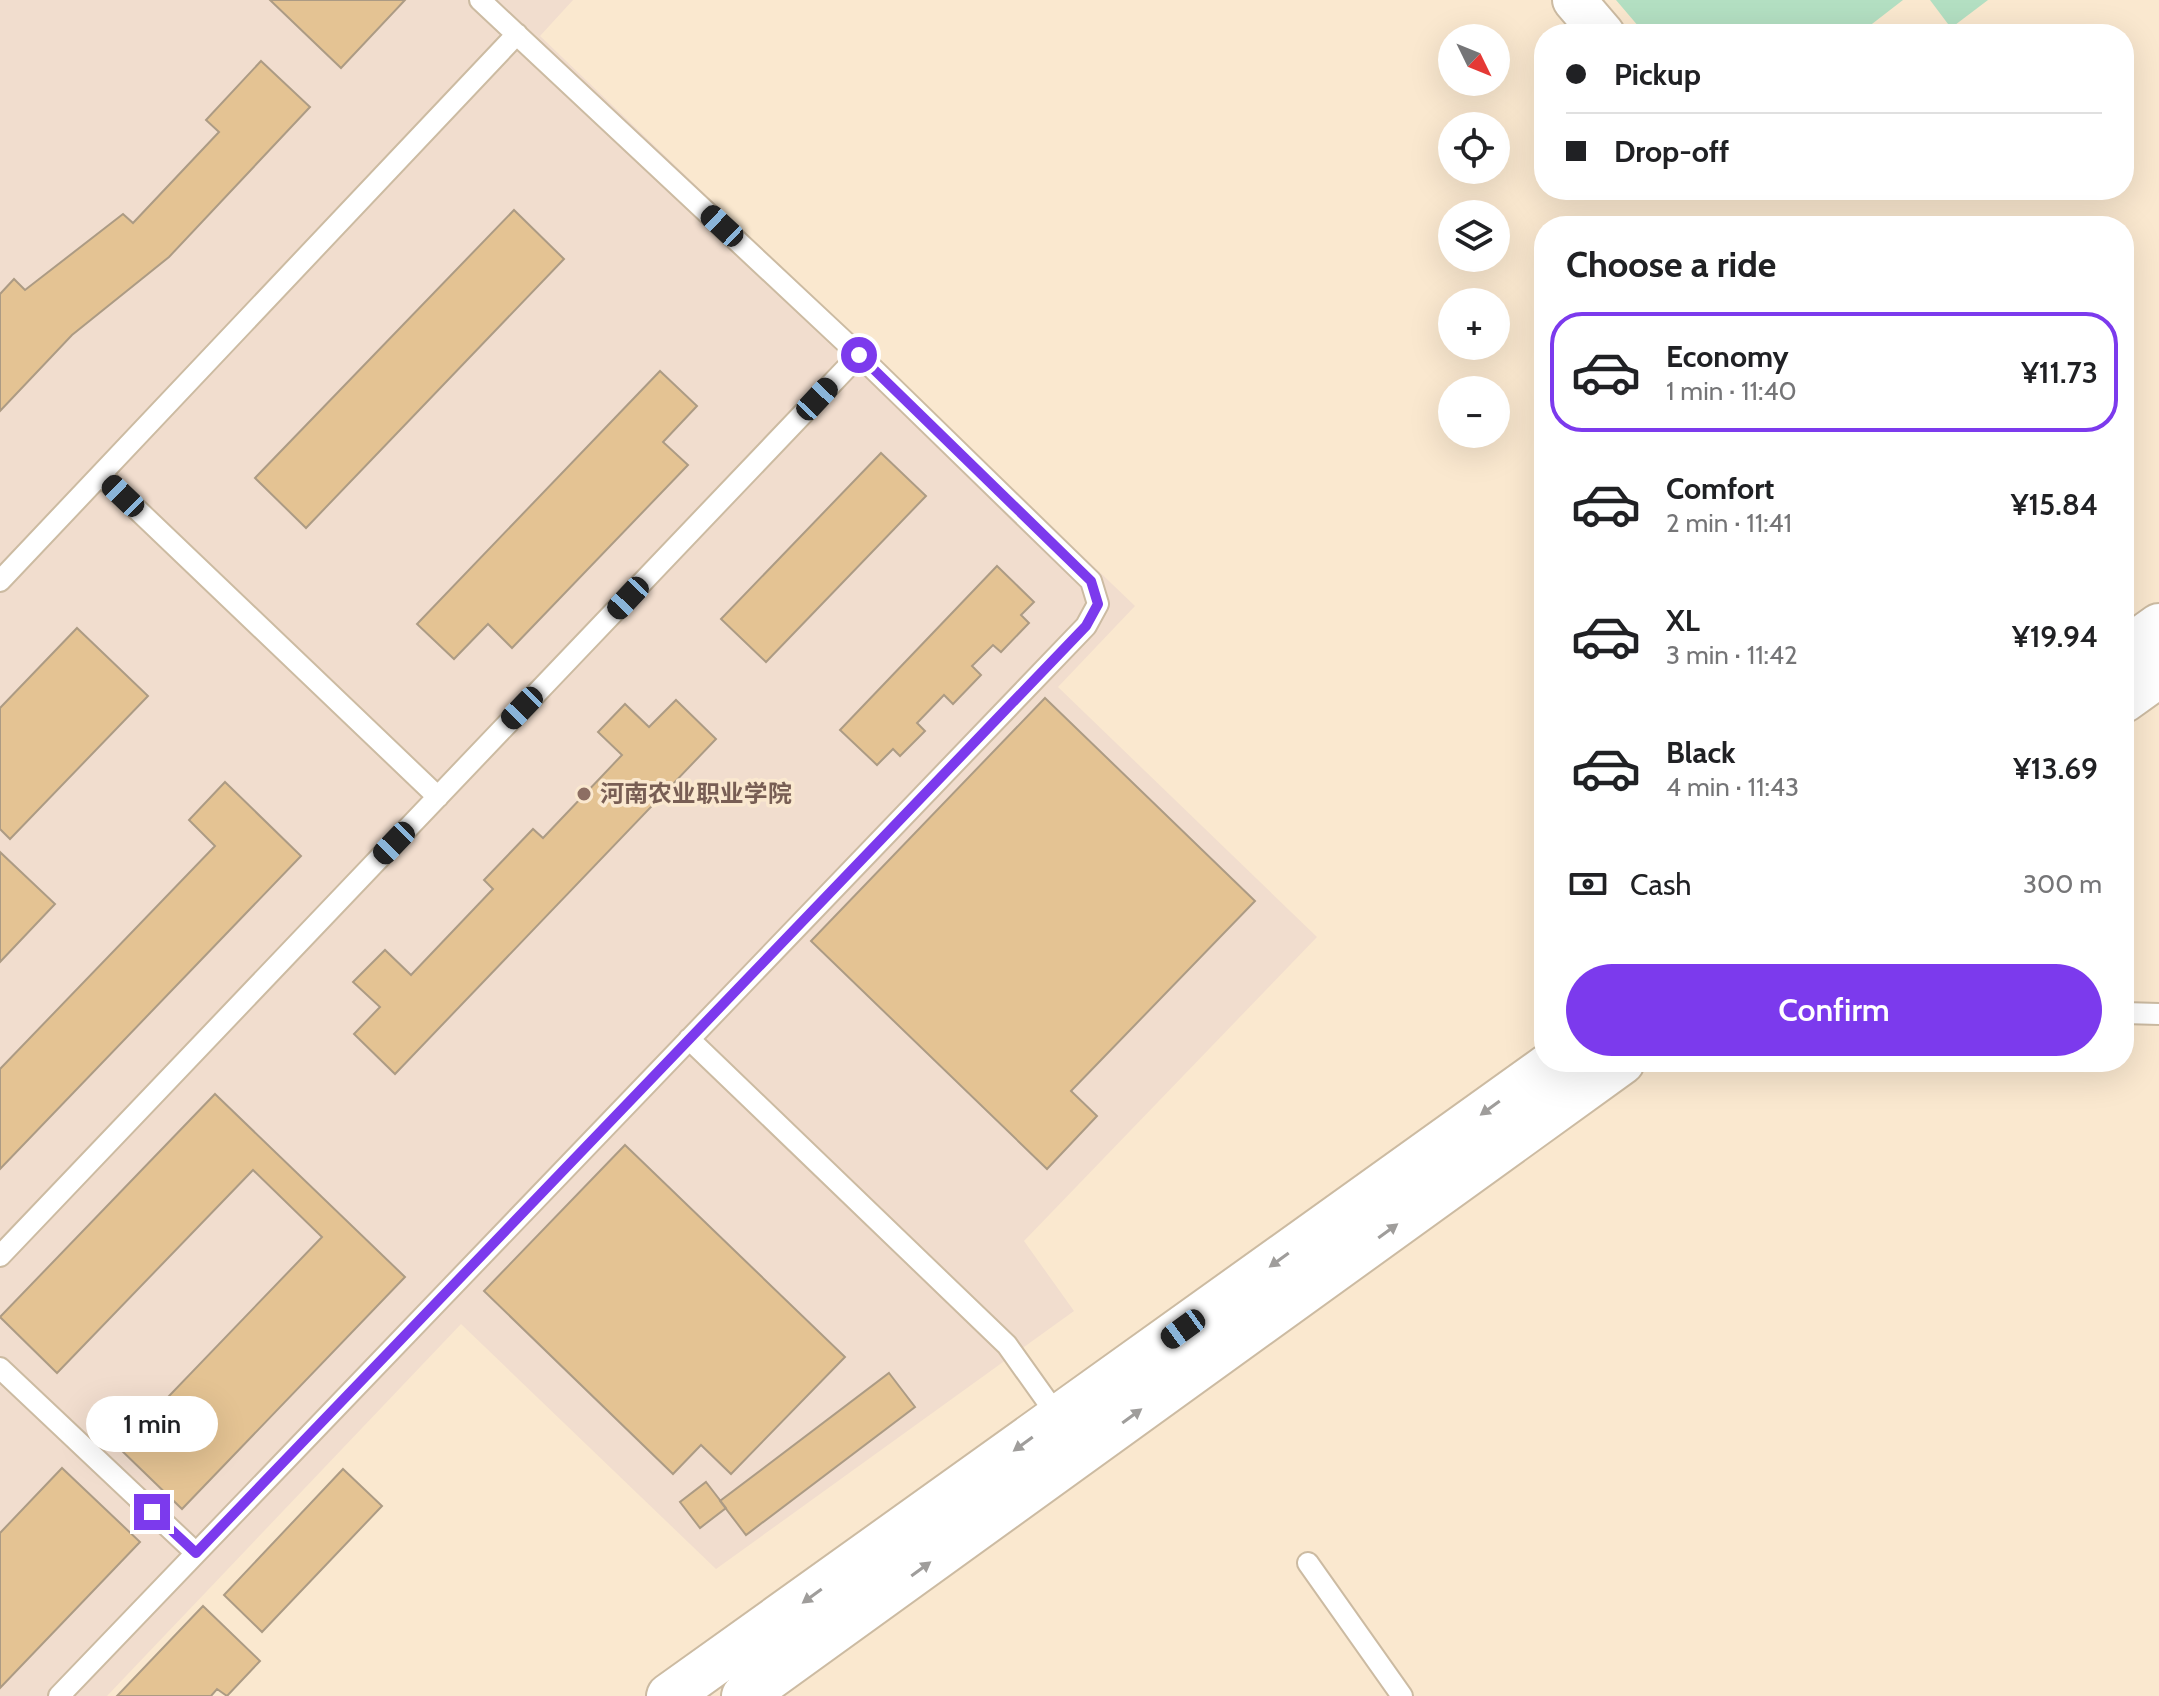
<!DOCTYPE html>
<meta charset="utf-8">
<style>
:root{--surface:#fff;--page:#f6f6f6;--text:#202124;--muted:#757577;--line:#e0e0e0;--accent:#7c3aed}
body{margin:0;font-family:Cabin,"Noto Sans SC",sans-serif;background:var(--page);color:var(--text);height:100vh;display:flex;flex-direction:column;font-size:30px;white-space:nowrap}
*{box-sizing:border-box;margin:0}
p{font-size:26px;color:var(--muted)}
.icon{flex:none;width:44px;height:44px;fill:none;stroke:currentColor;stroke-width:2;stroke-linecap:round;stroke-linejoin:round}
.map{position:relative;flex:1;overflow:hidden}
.sheet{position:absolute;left:1534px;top:216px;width:600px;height:856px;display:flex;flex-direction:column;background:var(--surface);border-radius:32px;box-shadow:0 8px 32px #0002}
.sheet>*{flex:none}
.banner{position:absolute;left:1534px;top:24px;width:600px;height:176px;border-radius:32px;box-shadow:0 8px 32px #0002;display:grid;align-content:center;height:176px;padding:0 32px;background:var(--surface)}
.needle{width:52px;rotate:133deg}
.controls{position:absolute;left:1438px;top:24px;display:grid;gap:16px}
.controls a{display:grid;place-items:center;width:72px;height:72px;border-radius:50%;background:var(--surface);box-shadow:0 8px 32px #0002;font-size:40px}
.end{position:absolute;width:36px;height:36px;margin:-18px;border:10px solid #7c3aed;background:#fff;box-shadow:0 0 0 4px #fff}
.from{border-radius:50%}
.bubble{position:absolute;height:56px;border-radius:28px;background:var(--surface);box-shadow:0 8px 32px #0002;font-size:26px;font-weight:600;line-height:56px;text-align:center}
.car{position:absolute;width:24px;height:48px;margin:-24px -12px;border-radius:10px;box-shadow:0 0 6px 2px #0007;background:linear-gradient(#222 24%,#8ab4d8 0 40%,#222 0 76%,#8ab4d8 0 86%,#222 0)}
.banner b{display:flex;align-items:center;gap:28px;height:76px;font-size:30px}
.banner b+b{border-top:2px solid var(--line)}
.banner i{width:20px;height:20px;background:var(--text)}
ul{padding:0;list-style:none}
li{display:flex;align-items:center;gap:24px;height:120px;margin:0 16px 12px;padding:0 16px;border:4px solid transparent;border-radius:32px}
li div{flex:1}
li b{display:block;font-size:30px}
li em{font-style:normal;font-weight:600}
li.selected{border-color:var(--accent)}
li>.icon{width:72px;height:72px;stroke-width:1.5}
h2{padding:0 32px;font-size:36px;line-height:96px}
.pay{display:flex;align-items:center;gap:20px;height:88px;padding:0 32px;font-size:30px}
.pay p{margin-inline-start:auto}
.primary-button{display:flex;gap:16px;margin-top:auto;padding:16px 32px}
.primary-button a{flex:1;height:92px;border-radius:48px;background:var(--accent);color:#fff;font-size:32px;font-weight:600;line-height:92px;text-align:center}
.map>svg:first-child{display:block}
</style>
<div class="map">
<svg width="2159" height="1696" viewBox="0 0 2159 1696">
<rect width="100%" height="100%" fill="#fae8cf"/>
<path fill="#f1ddce" d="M0,0H573L540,36L1135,606L1058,687L1317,937L1024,1241L1074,1311L716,1569L461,1324L107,1696H0Z"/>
<path fill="#b3dfc2" d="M1616,0H1903L1859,34H1645Z
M1930,0H1988L1951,28Z"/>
<path fill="#e4c393" stroke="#ac9b84" stroke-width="2" d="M270,0H405L341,68Z
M261,61L310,107L169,257L72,335L0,411V294L14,279L25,290L123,214L133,223L219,132L206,120Z
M514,210L564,259L306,528L255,478Z
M660,371L697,406L663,442L688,465L512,648L488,624L454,659L417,624Z
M881,453L926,496L766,662L721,619Z
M997,566L1034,602L1021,615L1029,623L1001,652L993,645L972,666L981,675L953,704L944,695L917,723L925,731L900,756L893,749L877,765L840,730Z
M77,628L148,696L10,839L0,829V708Z
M1045,698L1255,901L1071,1091L1097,1116L1047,1169L811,941Z
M676,700L716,739L395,1074L354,1034L380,1007L353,982L385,950L411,975L493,889L484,880L533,829L543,838L622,755L598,732L625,704L649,727Z
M225,782L301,856L0,1169V1069L215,846L189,820Z
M0,852L55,904L0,962Z
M215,1094L405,1277L182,1509L119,1448L322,1237L253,1170L57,1373L0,1317Z
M625,1145L845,1357L731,1474L701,1445L673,1474L484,1291Z
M889,1373L915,1407L746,1535L720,1501Z
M62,1468L140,1542L0,1688V1533Z
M343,1469L382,1506L262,1632L224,1595Z
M706,1482L726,1508L700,1528L680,1502Z
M203,1606L260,1661L227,1696L217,1689L211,1696H117Z"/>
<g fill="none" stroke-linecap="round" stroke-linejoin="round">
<defs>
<path id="service" d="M101,475L438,797
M0,581L517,34
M2124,1013L2159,1014
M689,1039L1007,1345L1059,1418
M0,1256L859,355
M0,1368L196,1553
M1308,1563L1402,1696
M59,1696L1086,626L1098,604L1091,581L859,355L480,0"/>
<path id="minor" d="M1574,0L1603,34"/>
<path id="tertiary" d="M2124,651L2159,626
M2124,700L2159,675
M669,1696L1554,1062
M744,1696L1622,1062"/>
</defs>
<use href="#service" stroke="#ccbba2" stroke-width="24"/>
<use href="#minor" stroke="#ccbba2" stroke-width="46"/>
<use href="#tertiary" stroke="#ccbba2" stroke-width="48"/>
<use href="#service" stroke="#fff" stroke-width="20"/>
<use href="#minor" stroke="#fff" stroke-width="42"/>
<use href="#tertiary" stroke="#fff" stroke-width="44"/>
</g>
<defs><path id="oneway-solid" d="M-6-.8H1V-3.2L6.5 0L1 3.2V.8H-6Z" transform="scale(2)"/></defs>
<g fill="#9f9d9b">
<use href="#oneway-solid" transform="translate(1490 1108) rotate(144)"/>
<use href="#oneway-solid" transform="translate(1388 1231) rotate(-36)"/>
<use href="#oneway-solid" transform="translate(1279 1260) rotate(144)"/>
<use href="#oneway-solid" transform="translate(1132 1416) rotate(-36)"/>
<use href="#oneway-solid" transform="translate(1023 1444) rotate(144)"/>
<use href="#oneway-solid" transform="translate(921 1569) rotate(-36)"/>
<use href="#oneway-solid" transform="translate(812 1596) rotate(144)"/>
</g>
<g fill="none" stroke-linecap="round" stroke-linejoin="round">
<path stroke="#7c3aed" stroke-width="10" d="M152,1512L196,1553L1086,626L1098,604L1091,581L859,355"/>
</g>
<circle fill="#8d6e63" stroke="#fae8cf" stroke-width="3" cx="584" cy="794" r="8"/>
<g text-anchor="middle" stroke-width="7" stroke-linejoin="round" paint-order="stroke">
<g font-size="24" font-weight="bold" fill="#785e54" stroke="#fae8cf" text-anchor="start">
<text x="600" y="802">河南农业职业学院</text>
</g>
</g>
</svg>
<div class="controls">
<a><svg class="needle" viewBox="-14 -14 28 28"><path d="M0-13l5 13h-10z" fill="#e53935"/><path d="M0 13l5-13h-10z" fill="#757577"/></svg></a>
<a><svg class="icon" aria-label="locate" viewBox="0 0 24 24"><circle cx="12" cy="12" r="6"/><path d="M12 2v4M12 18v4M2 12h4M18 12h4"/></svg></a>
<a><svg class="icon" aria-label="layers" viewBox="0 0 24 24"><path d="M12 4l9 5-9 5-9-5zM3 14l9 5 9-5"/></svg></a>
<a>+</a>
<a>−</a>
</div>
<i class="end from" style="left:859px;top:355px"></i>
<i class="end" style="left:152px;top:1512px"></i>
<div class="bubble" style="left:86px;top:1396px;width:132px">1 min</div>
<i class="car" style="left:722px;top:226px;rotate:313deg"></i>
<i class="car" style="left:817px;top:399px;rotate:43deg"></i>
<i class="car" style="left:123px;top:496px;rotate:314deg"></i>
<i class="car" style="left:628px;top:598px;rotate:223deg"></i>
<i class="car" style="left:522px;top:708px;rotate:224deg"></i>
<i class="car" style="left:394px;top:843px;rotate:224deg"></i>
<i class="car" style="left:1183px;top:1329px;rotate:234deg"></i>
<div class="banner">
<b><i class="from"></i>Pickup</b>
<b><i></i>Drop-off</b>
</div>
<section class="sheet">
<h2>Choose a ride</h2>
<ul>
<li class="selected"><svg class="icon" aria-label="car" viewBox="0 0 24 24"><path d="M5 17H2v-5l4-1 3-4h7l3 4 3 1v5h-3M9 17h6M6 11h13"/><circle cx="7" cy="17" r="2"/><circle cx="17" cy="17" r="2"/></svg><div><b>Economy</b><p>1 min · 11:40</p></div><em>¥11.73</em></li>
<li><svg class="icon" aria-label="car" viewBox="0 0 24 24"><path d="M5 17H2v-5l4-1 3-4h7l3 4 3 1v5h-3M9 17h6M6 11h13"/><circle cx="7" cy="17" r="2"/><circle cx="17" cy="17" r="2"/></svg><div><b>Comfort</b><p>2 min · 11:41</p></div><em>¥15.84</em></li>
<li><svg class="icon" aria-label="car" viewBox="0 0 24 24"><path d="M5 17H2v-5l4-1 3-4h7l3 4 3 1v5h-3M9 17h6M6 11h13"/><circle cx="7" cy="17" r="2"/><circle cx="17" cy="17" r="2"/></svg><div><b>XL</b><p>3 min · 11:42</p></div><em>¥19.94</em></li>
<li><svg class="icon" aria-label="car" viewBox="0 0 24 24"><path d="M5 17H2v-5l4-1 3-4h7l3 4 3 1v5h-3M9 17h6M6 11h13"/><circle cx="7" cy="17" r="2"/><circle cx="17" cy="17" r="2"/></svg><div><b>Black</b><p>4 min · 11:43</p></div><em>¥13.69</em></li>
</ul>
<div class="pay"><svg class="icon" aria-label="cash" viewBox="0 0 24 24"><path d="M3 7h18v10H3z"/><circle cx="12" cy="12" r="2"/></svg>Cash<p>300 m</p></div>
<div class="primary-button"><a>Confirm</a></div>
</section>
</div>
